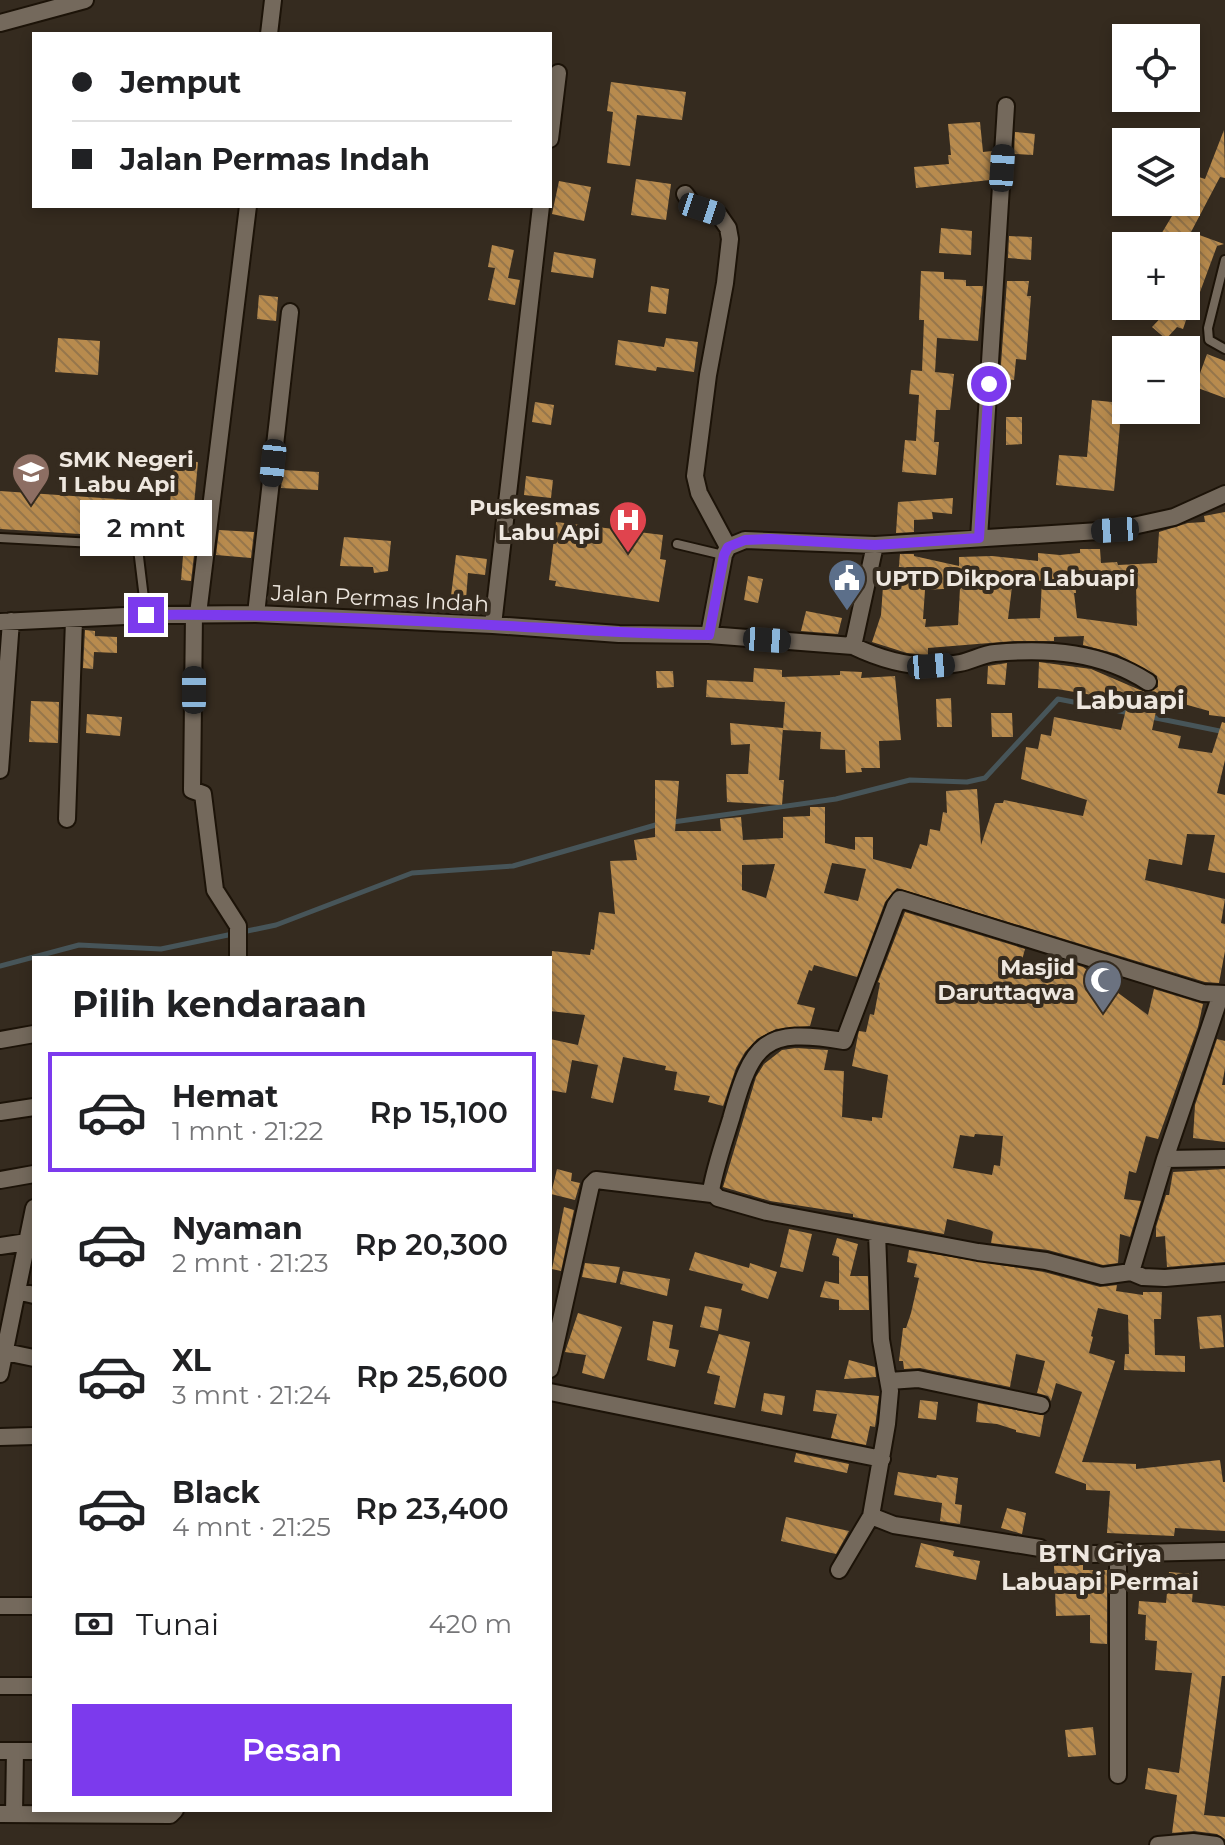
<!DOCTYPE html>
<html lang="id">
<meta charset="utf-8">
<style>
:root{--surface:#fff;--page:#f2f2f2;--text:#202124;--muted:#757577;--line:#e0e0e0;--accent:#7c3aed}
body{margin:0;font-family:Montserrat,sans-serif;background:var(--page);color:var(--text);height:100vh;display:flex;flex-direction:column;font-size:30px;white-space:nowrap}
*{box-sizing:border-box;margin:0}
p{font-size:26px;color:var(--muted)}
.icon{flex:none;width:44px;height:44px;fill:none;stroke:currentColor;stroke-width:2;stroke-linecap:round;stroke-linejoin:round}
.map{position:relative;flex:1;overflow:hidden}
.sheet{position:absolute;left:32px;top:956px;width:520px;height:856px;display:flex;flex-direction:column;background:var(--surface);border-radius:0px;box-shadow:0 4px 12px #0003}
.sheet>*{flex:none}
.hud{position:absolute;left:32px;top:32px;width:520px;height:176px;border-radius:0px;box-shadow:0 4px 12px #0003;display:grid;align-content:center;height:176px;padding:0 40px;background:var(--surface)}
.buttons{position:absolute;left:1112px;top:24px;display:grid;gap:16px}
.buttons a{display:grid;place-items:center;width:88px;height:88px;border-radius:0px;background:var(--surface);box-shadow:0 4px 12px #0003;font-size:40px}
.end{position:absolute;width:36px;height:36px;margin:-18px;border:10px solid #7c3aed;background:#fff;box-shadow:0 0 0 4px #fff}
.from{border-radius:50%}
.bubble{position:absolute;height:56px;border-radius:0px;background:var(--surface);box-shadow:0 4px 12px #0003;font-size:26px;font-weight:600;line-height:56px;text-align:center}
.car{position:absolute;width:24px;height:48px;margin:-24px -12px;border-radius:10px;box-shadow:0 0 6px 2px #0007;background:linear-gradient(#222 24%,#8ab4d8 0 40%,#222 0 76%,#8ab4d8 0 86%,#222 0)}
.hud b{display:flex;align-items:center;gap:28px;height:76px;font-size:30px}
.hud b+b{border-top:2px solid var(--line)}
.hud i{width:20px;height:20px;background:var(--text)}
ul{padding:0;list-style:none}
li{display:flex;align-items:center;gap:24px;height:120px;margin:0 16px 12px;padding:0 24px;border:4px solid transparent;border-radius:0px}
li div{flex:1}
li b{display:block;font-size:30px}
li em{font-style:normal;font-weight:600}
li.on{border-color:var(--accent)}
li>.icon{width:72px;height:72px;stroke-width:1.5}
h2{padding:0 40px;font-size:36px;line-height:96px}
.pay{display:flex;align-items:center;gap:20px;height:88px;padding:0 40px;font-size:30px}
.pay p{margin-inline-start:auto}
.action{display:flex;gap:16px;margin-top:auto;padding:16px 40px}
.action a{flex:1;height:92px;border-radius:0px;background:var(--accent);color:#fff;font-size:32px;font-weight:600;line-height:92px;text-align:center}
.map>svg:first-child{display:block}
</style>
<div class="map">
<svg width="1225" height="1845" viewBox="0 0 1225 1845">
<defs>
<pattern id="building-back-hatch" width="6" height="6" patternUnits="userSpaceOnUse" patternTransform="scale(2)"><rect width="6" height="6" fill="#b88b4e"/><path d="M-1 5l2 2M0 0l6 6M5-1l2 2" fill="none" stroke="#96764b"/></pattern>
</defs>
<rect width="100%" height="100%" fill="#352b1f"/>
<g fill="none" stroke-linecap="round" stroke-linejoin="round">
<path stroke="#475559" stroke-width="5" d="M1151,717L1225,732
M673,822L836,799L910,780L967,782L985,778L1058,699L1130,713
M0,966L79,945L161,949L276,925L412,873L513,866L659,824"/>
</g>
<path fill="url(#building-back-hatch)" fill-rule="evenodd" d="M611,82L686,92L682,120L637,115L630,166L607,163L613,112L607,111Z
M980,122L983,152L992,151L990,180L916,188L914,167L949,164L948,155H951L948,124Z
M1224,130L1225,178L1220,177L1191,232L1224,244L1217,246L1200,292L1186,287V246H1154L1175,211L1158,202H1186V173L1205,179Z
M1015,132L1035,134L1033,155L1014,154Z
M636,179L671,184L666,220L631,215Z
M559,181L591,187L584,221L552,214Z
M941,228L972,231L971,255L939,253Z
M1009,236L1032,237L1031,260L1008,258Z
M492,245L514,250L508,278L520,280L515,305L488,300L495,268L488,267Z
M554,252L596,259L593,278L551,272Z
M921,271L944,272V279L966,280V286H983L978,341L937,338L935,372L954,374L950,410H936L934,442H939L936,475L902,472L905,440L916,441L919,395L909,394L911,370L922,371L924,320H919Z
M1007,281H1029L1027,296H1031L1026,360L1016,359L1014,380L1000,378Z
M651,286L669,289L666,314L648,312Z
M259,295L278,297L276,321L257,319Z
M1172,306H1191L1183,329L1177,327L1166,339L1152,327Z
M58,338L100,341L98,375L55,372Z
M666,338L698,342L694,372L657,367L656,371L615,365L618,340L664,347Z
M1207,354L1225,361V398L1195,387Z
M1092,400L1122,403L1114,491L1056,485L1059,455L1087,457Z
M535,402L554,405L551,425L532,422Z
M1006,417H1022V444L1006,445Z
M174,460L198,462L193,516L169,514Z
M283,470L319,472L318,490L281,488Z
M526,476L553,480L551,498L524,495Z
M0,491L146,501L144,538L0,529Z
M953,498L952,514L932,512L933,519L914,520V532L896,533L898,502Z
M1225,512V717L1209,715V711L1159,697L1152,730L1181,736L1178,748L1212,753L1222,722L1225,723V760L1217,793L1225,795V873L1208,870L1215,835L1187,834L1182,865L1149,859L1145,880L1225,899L1221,923L1225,924V951L1219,983L1205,982L897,888L885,902L857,977L814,965L812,971L809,970L797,1004L815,1008L810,1026L776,1029L757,1039L745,1052L736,1068L723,1106L708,1102L710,1096L674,1090L677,1072L665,1070L666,1066L623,1057L613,1103L591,1098L598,1065L572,1060L566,1093L550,1090V1039L578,1045L585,1015L550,1011L552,951L590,955L591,949L594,950L599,912L615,914L610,861L637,860L634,840L655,837V780L679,781L675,831H721L720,819L741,817L743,840L783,838V817L810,816V807H825V843L855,850V837H873V859L911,869L920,844L927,846L930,829L940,831L943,812L947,813L946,791L977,789L981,845L995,803H1003L1004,800L1083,816L1087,800L1021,779L1026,747L1038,749L1041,734L1051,736L1054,717L1121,730L1128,701L1057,689L1038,688L1039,662L1091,669L1147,693L1158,687L1157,676L1117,654L1083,645L1084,636L1054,637V641H1014L928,648V655L907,653L872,642L881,615L883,586L897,587L900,554H914V556L959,566V557L992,556L1038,561V553L1060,555L1080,553V549H1100L1101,563L1117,562L1118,565L1157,563L1159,532L1188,523L1205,522L1204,516ZM1013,579L1042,581L1040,618L1008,619ZM1123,579L1124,586L1136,585L1137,626L1077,618L1074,593H1076L1075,580ZM960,588L958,625L925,627L926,619H923L925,590ZM832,863L866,869L858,901L824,893ZM775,864L766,898L742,890V865Z
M186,520L198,521L191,581L181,580Z
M556,522L663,535L660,559L666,560L659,602L555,586L556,581L549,580Z
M219,530L254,532L251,558L216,555Z
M344,537L391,541L388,571L374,573L373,567L340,566Z
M456,555L487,559L485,575L468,573L465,613L449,612Z
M748,576L763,579L758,603L744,600Z
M806,611L842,618L838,634L801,631Z
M85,630L95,631V636L117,637V653L94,652L93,669L83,668Z
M1007,663L1005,685L987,684L988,666Z
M754,668L782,670V677L840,675V671L862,672L861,678L895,676L901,740L879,741L880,768H861L862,772L846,773L845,750L820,749L821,732L783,730L785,702L706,697L707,680L753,682Z
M656,671H673L674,687L657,688Z
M951,698L952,727H937L936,699Z
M31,701L59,702L58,743L29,742Z
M991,713H1012L1013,737H992Z
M87,714L122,717L120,736L86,733Z
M730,723L783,728L779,780H784L782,805L727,802L726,774H748L750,744L731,745Z
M905,912L1025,949L1022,960L1054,967L1056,959L1083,967L1148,1015L1154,989L1203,1004L1198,1027L1158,1139L1146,1136L1136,1173L1129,1171L1124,1199L1141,1201L1130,1237L1120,1234L1118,1263L1103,1265L1048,1250L991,1243L993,1232L990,1230L947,1219L944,1234L853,1217V1214L770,1201L723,1187L756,1077L764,1064L782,1050L796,1048L828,1050L824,1070L844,1071L842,1117L872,1121V1117L882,1118L888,1075L852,1066L858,1035L859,1031L866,1032L870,1014L874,1015L880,983L878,982ZM975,1134L1003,1136L1000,1166L994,1165L992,1175L953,1168L960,1135L974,1137Z
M1217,1039L1225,1041V1068L1222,1085H1225V1142L1193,1138L1195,1105Z
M557,1169L572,1173L571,1181L580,1183L575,1200L551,1194Z
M1225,1169V1262L1167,1267L1165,1236L1156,1237V1227L1166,1195H1169L1173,1172Z
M564,1207L574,1210L561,1271L552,1269Z
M789,1229L812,1234L803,1272L780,1267Z
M837,1238L858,1244L850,1276H868L869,1310H839V1300L820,1297L825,1281L839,1284V1257L832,1255Z
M909,1250L1044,1272L1100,1287L1117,1285L1116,1291L1143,1295V1292H1162L1161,1319H1154L1155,1355L1185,1356V1372L1124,1370L1125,1354H1129L1128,1315L1098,1308L1091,1336L1093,1337L1089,1353L1115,1361L1082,1462L1136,1464V1469L1220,1460L1223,1482H1225V1531L1175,1528L1174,1536L1107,1533L1110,1491L1086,1490V1484L1055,1473L1082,1392L1056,1383L1051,1401L1048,1396L1037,1393L1045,1361L1016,1354L1010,1387L920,1368L904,1369L903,1361H899L903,1328H906L911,1313L919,1278L914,1277L917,1264L907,1262Z
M695,1252L749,1268L750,1263L777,1272L768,1299L741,1290L743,1284L689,1270Z
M585,1263L620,1267L616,1283L582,1277Z
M623,1271L670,1279L667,1296L620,1284Z
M705,1306L722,1309L718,1331L700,1327Z
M578,1313L622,1327L604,1379L582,1373L586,1355L565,1352Z
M1221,1315L1224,1347L1200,1349L1197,1317Z
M653,1321L673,1325L669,1348L679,1350L675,1367L647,1360Z
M719,1334L750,1342L735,1408L714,1404L720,1376L707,1373Z
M849,1360L875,1367L876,1377L844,1379Z
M816,1390L879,1396L875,1427L870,1426L866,1445L831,1438L837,1414L813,1411Z
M764,1393L785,1396L782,1415L761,1411Z
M920,1400L938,1402L936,1420L918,1418Z
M978,1403L1044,1415L1040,1437L1016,1432V1430L997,1424L976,1422Z
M796,1453L849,1464L847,1473L794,1462Z
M898,1472L936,1478L937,1475L958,1478L955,1504L962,1505L960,1524L940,1521L942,1503L894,1495Z
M1007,1508L1026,1513L1022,1534L1001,1528Z
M786,1517L849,1531L836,1554L781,1541Z
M921,1543L954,1551L953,1556L980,1561L976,1580L915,1567Z
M1083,1565V1570H1107V1644L1090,1643V1615L1056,1616L1054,1566Z
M1169,1572L1194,1574L1192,1602L1225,1606V1676H1222L1204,1815L1225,1817V1839L1217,1834L1194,1831L1172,1833L1177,1795L1145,1789L1148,1768L1179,1773L1192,1673L1155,1670L1157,1641L1145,1640L1146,1615L1138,1614L1139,1601L1166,1603Z
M1093,1727L1096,1755L1068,1757L1065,1730Z"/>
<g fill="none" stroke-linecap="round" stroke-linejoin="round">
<defs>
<path id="service" d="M1225,260L1208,328L1209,340L1225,349
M0,538L132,545L138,551L139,557L146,615
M677,544L723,555"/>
<path id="minor" d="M0,23L85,0
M269,34L273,0
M550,139L558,73
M685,194L693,205L719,215L728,228L730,239L725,283L708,375L695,476L699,493L728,547
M979,538L1006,106
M194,614L192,790L203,794L215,890L238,926V958
M198,614L248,206
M256,614L290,312
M0,622L146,615L256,614L493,625L619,634L709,635L853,646L875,545
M493,625L541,206
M709,635L724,555L728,547L745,540L875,545L1115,530L1174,517L1225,494
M853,646C886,662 922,671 960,663C971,661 983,654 995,653C1049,648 1102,652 1148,682
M0,770L11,621
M67,819L74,620
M1225,994L1203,993L900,899L895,906L844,1041C763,1027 752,1043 731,1119C724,1142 715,1167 711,1191L718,1198L767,1212L978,1252L1046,1261L1102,1276L1131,1272L1143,1277L1165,1278L1225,1273
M0,1040L34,1034
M0,1112L34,1107
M1165,1159L1225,1158
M0,1180L34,1174
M0,1246L27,1242
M1131,1272L1165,1159L1221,994
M17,1291L34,1295
M5,1352L34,1358
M550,1369L591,1185L596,1180L712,1194
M0,1374L34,1208
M889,1381L918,1379L1041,1405
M550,1392L882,1459
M0,1437L34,1436
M871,1516L894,1525L1040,1548L1048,1555L1225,1551
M1118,1551V1775
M839,1570L871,1516L887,1424L890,1391L881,1340L877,1233
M0,1606H34
M0,1686H34
M0,1751H34
M0,1814L170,1815L175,1810
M14,1814L15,1751
M1158,1845L1193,1842L1216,1845"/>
</defs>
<use href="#service" stroke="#1c1308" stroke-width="12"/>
<use href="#minor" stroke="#1c1308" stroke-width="20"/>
<use href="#service" stroke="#74695c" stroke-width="8"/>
<use href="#minor" stroke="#74695c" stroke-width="16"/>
</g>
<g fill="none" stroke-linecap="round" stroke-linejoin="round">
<path stroke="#7c3aed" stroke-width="10" d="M146,615C261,614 376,618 491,625C564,629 636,634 709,635L724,555L728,547L745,540L771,539L875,545L979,538L989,384"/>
</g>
<defs>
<symbol id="school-pin" viewBox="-11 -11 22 30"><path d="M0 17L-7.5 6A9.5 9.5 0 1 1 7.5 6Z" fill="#8d6e63" stroke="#352b1f"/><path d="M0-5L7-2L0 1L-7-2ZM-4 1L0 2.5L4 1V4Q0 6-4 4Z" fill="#fff"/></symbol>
<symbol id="hospital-pin" viewBox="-11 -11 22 30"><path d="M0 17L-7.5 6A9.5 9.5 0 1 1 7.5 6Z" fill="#e0444e" stroke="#352b1f"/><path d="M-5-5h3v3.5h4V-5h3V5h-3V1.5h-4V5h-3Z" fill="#fff"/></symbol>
<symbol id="civic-pin" viewBox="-11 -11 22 30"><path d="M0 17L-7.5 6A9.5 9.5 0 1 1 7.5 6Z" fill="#5c6f8a" stroke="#352b1f"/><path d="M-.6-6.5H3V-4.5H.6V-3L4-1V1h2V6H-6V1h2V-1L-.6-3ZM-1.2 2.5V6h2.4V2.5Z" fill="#fff"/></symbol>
<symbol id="mosque-pin" viewBox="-11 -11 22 30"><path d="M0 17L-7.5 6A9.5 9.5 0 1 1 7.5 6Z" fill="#6b7280" stroke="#352b1f"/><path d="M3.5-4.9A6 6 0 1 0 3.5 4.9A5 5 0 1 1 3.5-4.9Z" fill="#fff"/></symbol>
</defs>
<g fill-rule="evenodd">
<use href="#school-pin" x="9" y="450" width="44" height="60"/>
<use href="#hospital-pin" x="606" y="498" width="44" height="60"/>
<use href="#civic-pin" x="825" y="556" width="44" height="60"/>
<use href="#mosque-pin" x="1081" y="958" width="44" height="60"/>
</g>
<g text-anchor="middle" stroke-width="8" stroke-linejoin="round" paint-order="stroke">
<g font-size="22" font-weight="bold" fill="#eee7df" stroke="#352b1f" text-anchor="start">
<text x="59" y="467">SMK Negeri<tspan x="59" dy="25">1 Labu Api</tspan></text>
<text x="600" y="515" text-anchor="end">Puskesmas<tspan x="600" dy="25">Labu Api</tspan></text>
<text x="875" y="586">UPTD Dikpora Labuapi</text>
<text x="1075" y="975" text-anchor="end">Masjid<tspan x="1075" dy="25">Daruttaqwa</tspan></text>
</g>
<g font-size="22" fill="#eee7df" stroke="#352b1f">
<text transform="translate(380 598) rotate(3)" y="8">Jalan Permas Indah</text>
</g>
<g font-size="24" font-weight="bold" fill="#eee7df" stroke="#352b1f">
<text x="1100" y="1562">BTN Griya<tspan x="1100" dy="28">Labuapi Permai</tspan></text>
</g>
<g font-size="26" font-weight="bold" fill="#eee7df" stroke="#352b1f">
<text x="1130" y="709">Labuapi</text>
</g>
</g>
</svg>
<div class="buttons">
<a><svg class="icon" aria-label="locate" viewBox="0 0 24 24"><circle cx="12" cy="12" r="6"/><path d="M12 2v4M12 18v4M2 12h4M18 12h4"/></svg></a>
<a><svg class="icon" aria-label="layers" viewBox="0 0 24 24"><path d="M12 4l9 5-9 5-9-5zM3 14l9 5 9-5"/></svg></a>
<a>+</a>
<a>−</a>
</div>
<i class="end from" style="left:989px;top:384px"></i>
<i class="end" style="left:146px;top:615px"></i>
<div class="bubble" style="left:80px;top:500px;width:132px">2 mnt</div>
<i class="car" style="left:1002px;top:168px;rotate:4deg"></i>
<i class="car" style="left:702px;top:209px;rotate:108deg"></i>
<i class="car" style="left:273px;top:463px;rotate:186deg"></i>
<i class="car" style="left:1115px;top:530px;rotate:266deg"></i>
<i class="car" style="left:767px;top:640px;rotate:94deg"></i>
<i class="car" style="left:931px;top:666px;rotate:85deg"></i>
<i class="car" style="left:194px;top:690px;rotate:0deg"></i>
<div class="hud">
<b><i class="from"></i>Jemput</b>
<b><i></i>Jalan Permas Indah</b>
</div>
<section class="sheet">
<h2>Pilih kendaraan</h2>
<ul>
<li class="on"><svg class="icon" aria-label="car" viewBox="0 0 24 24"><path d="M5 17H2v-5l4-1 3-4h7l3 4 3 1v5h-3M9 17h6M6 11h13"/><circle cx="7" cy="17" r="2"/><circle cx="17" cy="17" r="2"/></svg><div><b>Hemat</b><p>1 mnt · 21:22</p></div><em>Rp 15,100</em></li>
<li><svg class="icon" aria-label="car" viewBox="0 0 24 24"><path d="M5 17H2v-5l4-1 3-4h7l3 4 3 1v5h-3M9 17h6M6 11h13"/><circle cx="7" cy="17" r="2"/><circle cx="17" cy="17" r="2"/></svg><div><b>Nyaman</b><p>2 mnt · 21:23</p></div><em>Rp 20,300</em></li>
<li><svg class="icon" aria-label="car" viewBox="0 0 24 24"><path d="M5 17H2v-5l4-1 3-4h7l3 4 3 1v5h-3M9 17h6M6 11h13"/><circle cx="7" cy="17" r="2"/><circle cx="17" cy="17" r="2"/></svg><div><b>XL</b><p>3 mnt · 21:24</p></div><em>Rp 25,600</em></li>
<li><svg class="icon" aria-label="car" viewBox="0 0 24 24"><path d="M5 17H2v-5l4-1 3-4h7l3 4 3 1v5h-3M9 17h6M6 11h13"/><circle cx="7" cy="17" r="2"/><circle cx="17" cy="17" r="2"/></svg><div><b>Black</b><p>4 mnt · 21:25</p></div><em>Rp 23,400</em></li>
</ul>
<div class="pay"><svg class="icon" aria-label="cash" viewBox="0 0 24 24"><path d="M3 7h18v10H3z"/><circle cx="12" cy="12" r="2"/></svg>Tunai<p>420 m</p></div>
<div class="action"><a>Pesan</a></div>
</section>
</div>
